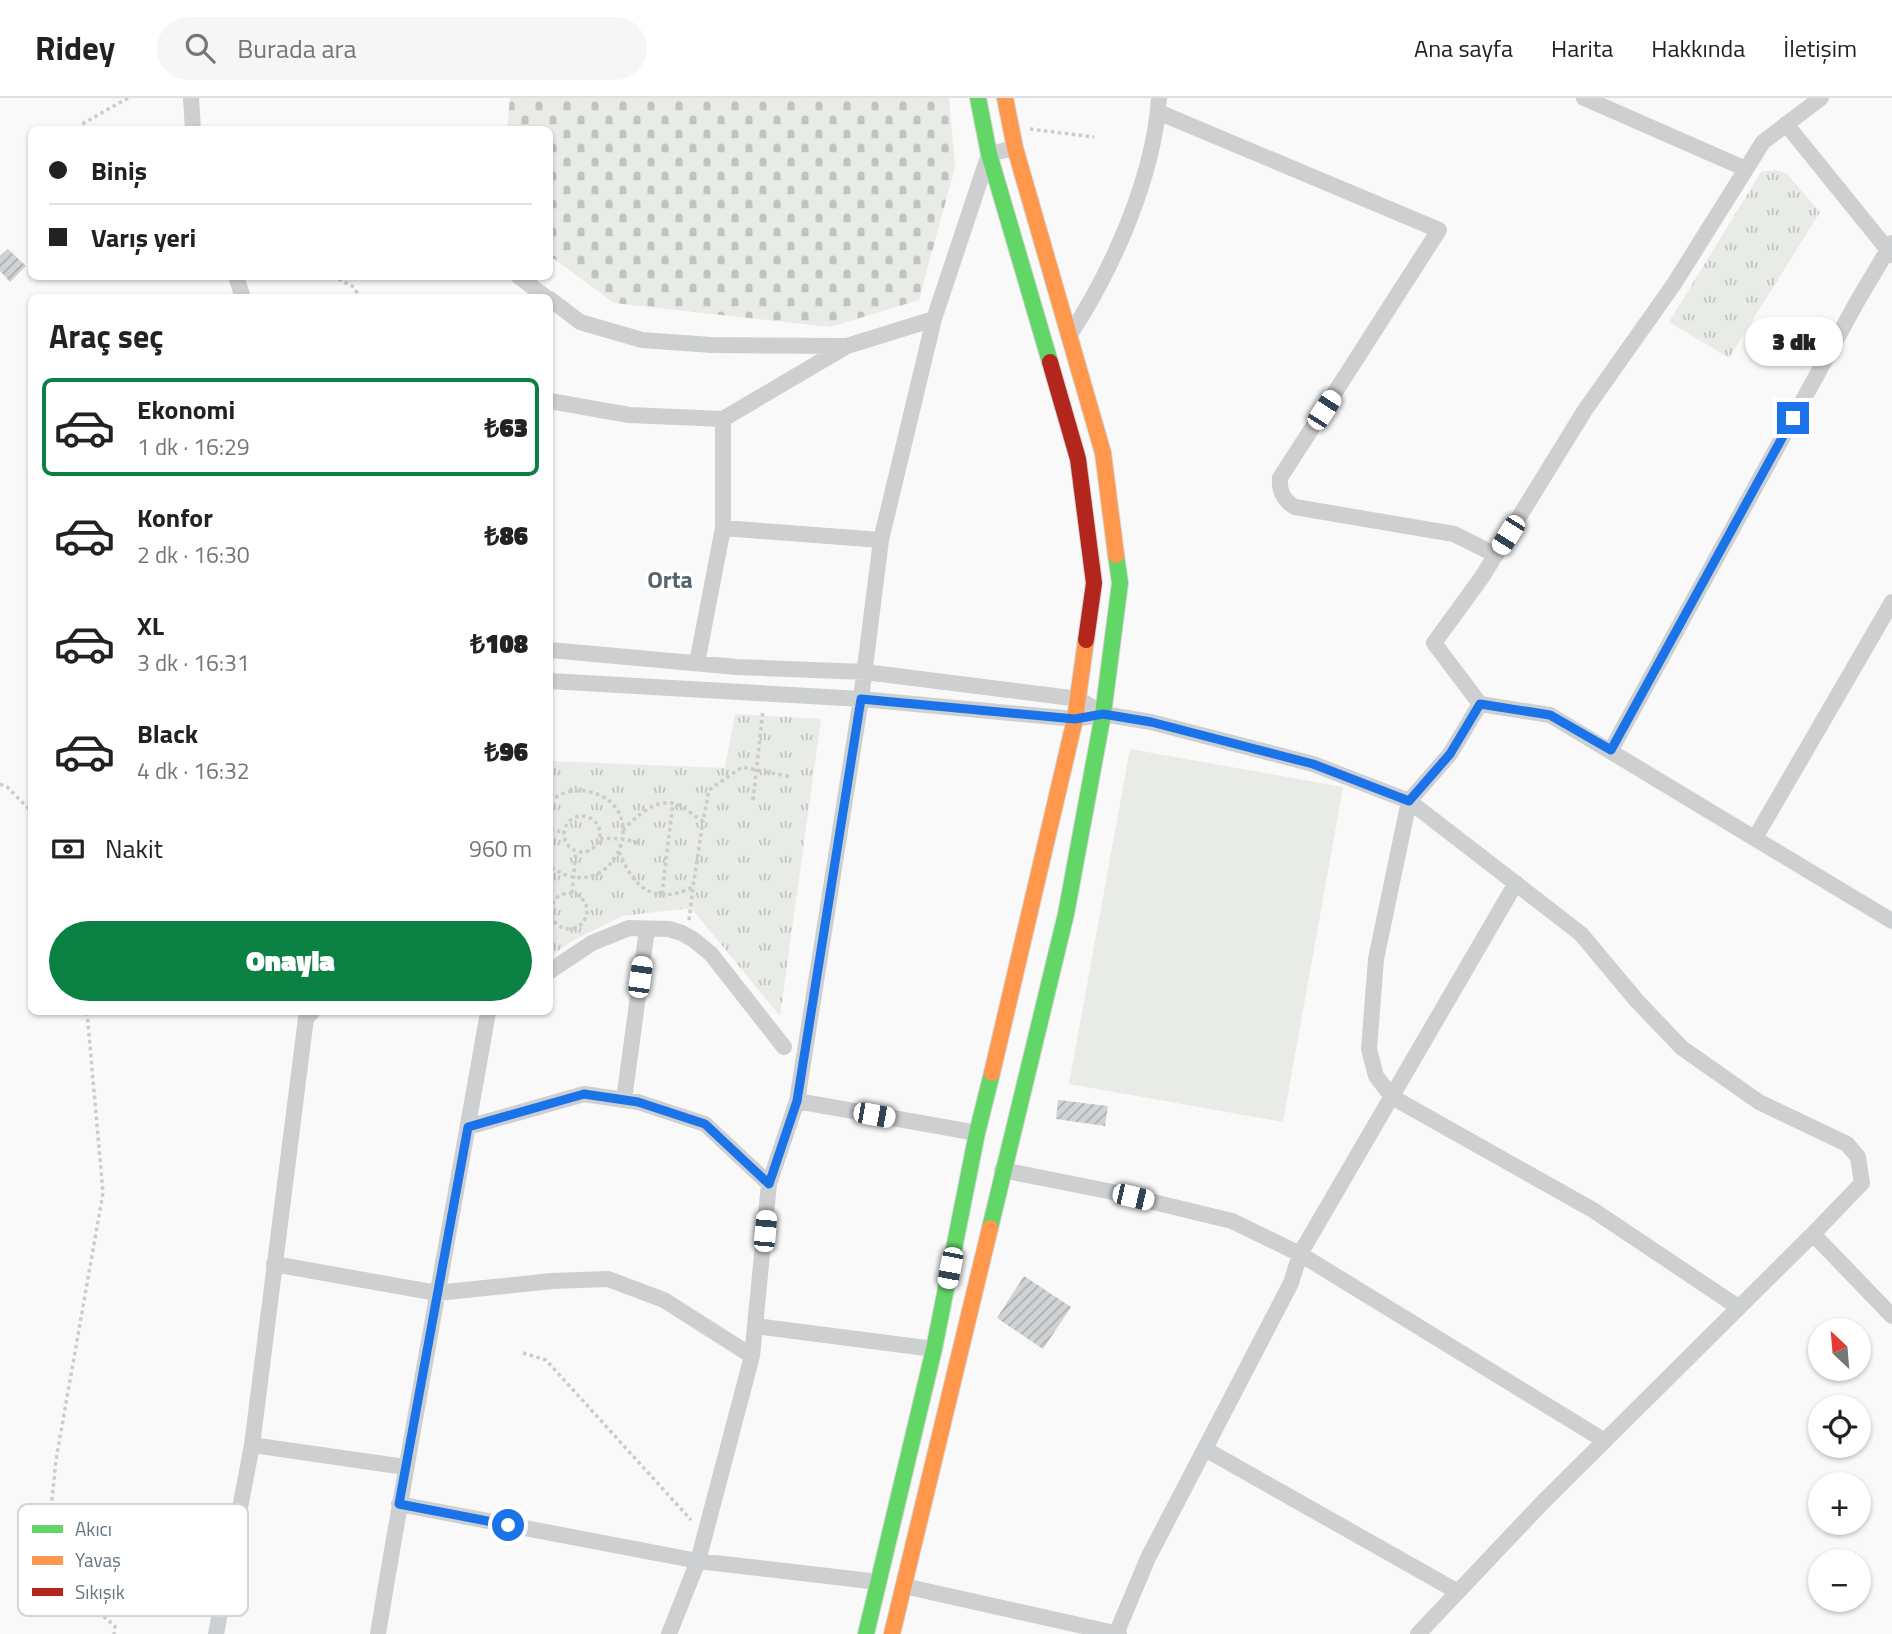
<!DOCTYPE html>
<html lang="tr">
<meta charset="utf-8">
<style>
:root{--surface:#fff;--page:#f6f6f6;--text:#222;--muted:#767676;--line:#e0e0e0;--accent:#0b8043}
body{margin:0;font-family:"Titillium Web",sans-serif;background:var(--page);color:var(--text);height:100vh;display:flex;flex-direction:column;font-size:26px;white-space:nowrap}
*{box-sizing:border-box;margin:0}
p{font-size:23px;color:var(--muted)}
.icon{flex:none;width:38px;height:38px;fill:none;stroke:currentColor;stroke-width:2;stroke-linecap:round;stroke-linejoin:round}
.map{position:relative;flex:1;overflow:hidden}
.details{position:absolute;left:28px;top:196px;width:525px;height:721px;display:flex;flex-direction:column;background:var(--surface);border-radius:10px;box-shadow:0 2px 5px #0004}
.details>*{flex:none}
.guide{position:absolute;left:28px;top:28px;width:525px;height:154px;border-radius:10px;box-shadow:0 2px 5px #0004;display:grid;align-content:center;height:154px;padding:0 21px;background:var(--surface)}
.needle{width:46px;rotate:334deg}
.controls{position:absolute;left:1808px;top:1220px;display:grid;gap:14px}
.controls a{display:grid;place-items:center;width:63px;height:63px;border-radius:50%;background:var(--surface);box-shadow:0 2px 5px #0004;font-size:35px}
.end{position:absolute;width:32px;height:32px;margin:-16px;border:9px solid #1a73e8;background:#fff;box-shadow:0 0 0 4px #fff}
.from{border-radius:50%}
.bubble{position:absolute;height:49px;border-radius:24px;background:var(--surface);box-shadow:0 2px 5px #0004;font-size:23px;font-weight:800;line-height:49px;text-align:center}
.car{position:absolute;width:21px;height:42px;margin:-21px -10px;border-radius:9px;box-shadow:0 0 5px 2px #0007;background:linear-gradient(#fff 24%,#345 0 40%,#fff 0 76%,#345 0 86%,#fff 0)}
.guide b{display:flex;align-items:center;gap:24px;height:66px;font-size:26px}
.guide b+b{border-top:2px solid var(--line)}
.guide i{width:18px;height:18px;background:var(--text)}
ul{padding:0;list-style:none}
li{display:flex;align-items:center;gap:21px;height:98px;margin:0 14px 10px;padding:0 7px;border:4px solid transparent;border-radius:10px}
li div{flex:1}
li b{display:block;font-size:26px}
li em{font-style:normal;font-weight:800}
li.current{border-color:var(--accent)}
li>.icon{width:63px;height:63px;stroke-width:1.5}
h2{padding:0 21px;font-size:32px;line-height:84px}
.pay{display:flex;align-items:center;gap:18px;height:77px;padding:0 21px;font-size:26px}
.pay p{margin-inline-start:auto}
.cta{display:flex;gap:14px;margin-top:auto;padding:14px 21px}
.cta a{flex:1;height:80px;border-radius:42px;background:var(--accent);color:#fff;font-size:28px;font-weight:800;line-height:80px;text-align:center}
header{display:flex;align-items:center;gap:42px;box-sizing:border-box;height:98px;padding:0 35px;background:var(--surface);border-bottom:2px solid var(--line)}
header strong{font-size:33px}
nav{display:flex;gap:38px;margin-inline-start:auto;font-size:24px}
.search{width:490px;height:63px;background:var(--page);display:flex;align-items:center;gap:18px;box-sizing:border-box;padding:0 24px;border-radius:38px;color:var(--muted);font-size:26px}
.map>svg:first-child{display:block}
</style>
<header>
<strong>Ridey</strong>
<div class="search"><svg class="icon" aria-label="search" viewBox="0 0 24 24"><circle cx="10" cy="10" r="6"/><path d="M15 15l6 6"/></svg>Burada ara</div>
<nav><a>Ana sayfa</a><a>Harita</a><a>Hakkında</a><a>İletişim</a></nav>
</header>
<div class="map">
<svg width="1892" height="1536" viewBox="0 0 1892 1536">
<defs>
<pattern id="grass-tufts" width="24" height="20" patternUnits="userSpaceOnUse" patternTransform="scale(1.75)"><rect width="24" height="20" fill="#e8ebe6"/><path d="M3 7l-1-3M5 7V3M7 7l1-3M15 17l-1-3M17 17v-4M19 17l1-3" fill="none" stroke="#c0c3c0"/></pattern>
<pattern id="cemetery-stones" width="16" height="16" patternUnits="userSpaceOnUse" patternTransform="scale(1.75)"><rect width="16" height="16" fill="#e8ebe6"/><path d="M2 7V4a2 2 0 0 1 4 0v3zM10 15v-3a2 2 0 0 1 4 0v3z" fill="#c0c3c0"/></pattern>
<pattern id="building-hatch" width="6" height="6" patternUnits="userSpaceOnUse" patternTransform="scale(1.75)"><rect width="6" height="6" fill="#d0d2d3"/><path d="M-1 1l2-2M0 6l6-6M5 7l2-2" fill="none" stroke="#acafb1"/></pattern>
</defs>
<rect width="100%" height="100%" fill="#f9f9f9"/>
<path fill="url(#grass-tufts)" d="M1776,72L1787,76L1820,114L1729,260L1669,224L1761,74Z
M735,616L821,621L780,918L691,810L622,818L572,843L550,859V663L725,670Z"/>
<path fill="url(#cemetery-stones)" d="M510,0H949L955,69L919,202L830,229L614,205L550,158V32L507,31Z"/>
<path fill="#e8ebe6" d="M1130,651L1343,689L1283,1024L1069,986Z"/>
<path fill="url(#building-hatch)" d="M8,151L26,168L10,184L0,173V158Z
M1058,1002L1108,1008L1105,1028L1056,1021Z
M1024,1178L1071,1209L1043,1251L997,1220Z"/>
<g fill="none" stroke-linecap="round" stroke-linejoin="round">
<defs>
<path id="fast" d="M978,0L989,56L1050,264
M990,1130L1066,816L1103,616L1120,485L1116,457
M866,1536L934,1251L977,1035L992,975"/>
<path id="slow" d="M1005,0L1015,50L1103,355L1116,457
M992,975L1075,621L1086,542
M892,1536L990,1130"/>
<path id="jam" d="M1050,264L1078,361L1094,485L1086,542"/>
</defs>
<use href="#fast" stroke="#d5d6d7" stroke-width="18"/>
<use href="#slow" stroke="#d5d6d7" stroke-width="18"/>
<use href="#jam" stroke="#d5d6d7" stroke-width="18"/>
<path stroke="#cbcccd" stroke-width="3.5" stroke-dasharray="3.5 3.5" stroke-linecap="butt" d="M1030,31L1094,39
M79,32L82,26L128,0
M332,178L354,189L360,200
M0,686L7,689L32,714
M753,702L763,612
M550,704C560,694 576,690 590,694C657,710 611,814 550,768
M564 736a18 18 0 1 1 36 0a18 18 0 1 1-36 0Z
M550,732L564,734
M623,732C635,720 653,702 672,705C682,707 694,718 703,723L709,692L742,669L792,679
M600,740L623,741L639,745
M619,754C634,790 654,808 693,789L703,723
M572,795L576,754
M551 813a18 18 0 1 1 36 0a18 18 0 1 1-36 0Z
M662,796L673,705
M689,822L693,789
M87,914L103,1095L56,1362L45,1469L115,1528L114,1536
M523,1255L546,1262L691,1422"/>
<path stroke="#cecfd0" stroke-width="16" d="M191,0L193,32
M1584,0L1746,71
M1158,14L1439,132L1280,380C1279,393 1283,402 1295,409L1454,436L1496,457
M1786,26L1892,157
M236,178L243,200
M518,178L547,200
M550,201L580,224L642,242L712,247L844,248
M1069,238C1112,173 1154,79 1159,0
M550,303L629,317L723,321L847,248L934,221L989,56L1015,50
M723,430L881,442
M550,552L737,569L865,574L1079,601L1103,616
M697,565L723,430V321
M550,583L861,601L1075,621L1103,616L1151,624L1313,666L1409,703L1581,836L1637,903L1682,950L1759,1004L1847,1046L1858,1059L1862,1085L1813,1136L1892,1218
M1480,606L1550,617L1892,823
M1611,652L1858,202L1892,145
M1755,740L1892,504
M550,873L592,845L629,830L669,831L682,835L694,842L711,856L784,949
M312,914L306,920L252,1347L405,1369
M624,1002L647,831
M797,1003L977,1035
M468,1029L584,996L638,1004L705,1026L769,1086
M1002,1072L1108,1093L1232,1123L1300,1156L1605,1343
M274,1166L437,1195L552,1183L608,1181L664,1202L752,1258
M1738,1209L1593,1112L1392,999L1376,978L1369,951L1376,861L1409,703L1450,656L1480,606L1434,545L1482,479L1585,312L1674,186L1763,44L1821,0
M755,1228L934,1251
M1205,1351L1458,1494
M399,1406L698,1463L879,1484
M904,1488L1119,1536
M216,1536L252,1347
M378,1536C412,1328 452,1121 488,914
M669,1536L698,1463L752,1258L769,1086L797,1003L861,601L881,442L934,221
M1116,1536L1148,1460L1291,1185L1300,1156L1516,785
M1418,1536L1543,1404L1813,1136"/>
<use href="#fast" stroke="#63d668" stroke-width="16"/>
<use href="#slow" stroke="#ff974d" stroke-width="16"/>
<use href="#jam" stroke="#b3261e" stroke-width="16"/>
</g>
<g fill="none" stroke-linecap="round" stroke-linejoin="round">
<path stroke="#1a73e8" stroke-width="9" d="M508,1427L399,1406L468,1029L584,996L638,1004L705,1026L769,1086L797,1003L861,601L1075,621L1103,616L1151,624L1313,666L1409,703L1450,656L1480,606L1550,617L1611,652L1793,320"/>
</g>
<g text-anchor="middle" stroke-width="7" stroke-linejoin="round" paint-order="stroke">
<g font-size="24" font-weight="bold" fill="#57646e" stroke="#fff">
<text x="670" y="490">Orta</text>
</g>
</g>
<rect x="18" y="1406" width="230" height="112" rx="10" fill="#fff" stroke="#d1d6da" stroke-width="2"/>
<rect x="32" y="1427" width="31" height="8" fill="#63d668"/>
<rect x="32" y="1458" width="31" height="9" fill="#ff974d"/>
<rect x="32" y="1490" width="31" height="8" fill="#b3261e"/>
<g font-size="19" fill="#657683">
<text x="75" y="1438">Akıcı</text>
<text x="75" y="1469">Yavaş</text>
<text x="75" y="1501">Sıkışık</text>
</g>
</svg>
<div class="controls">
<a><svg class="needle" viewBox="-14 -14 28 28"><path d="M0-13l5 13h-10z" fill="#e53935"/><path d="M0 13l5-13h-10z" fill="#767676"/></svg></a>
<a><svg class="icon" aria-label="locate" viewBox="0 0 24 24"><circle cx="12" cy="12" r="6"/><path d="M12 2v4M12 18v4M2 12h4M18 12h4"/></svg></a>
<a>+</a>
<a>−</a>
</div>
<i class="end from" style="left:508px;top:1427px"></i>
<i class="end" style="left:1793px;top:320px"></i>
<div class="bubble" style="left:1745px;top:219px;width:98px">3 dk</div>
<i class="car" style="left:1324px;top:312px;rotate:33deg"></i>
<i class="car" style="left:1508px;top:437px;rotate:212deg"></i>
<i class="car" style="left:640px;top:879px;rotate:8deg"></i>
<i class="car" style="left:874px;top:1017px;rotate:100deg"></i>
<i class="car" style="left:1133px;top:1099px;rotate:103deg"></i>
<i class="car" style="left:765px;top:1133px;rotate:5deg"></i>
<i class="car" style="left:950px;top:1170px;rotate:191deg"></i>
<div class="guide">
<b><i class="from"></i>Biniş</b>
<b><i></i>Varış yeri</b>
</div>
<section class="details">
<h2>Araç seç</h2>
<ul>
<li class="current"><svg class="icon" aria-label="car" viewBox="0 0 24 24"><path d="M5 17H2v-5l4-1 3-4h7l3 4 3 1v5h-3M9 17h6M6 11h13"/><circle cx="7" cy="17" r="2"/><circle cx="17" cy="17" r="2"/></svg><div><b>Ekonomi</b><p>1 dk · 16:29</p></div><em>₺63</em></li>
<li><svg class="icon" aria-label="car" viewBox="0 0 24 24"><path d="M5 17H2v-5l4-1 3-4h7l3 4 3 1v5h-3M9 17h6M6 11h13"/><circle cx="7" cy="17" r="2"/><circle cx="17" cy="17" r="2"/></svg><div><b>Konfor</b><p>2 dk · 16:30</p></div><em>₺86</em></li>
<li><svg class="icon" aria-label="car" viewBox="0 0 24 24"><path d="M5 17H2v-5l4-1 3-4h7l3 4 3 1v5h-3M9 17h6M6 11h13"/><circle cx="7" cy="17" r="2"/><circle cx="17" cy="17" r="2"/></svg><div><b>XL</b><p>3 dk · 16:31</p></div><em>₺108</em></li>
<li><svg class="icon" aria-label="car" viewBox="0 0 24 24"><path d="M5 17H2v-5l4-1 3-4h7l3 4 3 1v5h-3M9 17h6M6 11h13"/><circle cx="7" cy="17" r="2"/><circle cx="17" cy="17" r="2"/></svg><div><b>Black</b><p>4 dk · 16:32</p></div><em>₺96</em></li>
</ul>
<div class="pay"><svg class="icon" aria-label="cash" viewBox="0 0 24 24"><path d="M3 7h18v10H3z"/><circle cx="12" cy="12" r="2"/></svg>Nakit<p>960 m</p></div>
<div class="cta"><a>Onayla</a></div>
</section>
</div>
